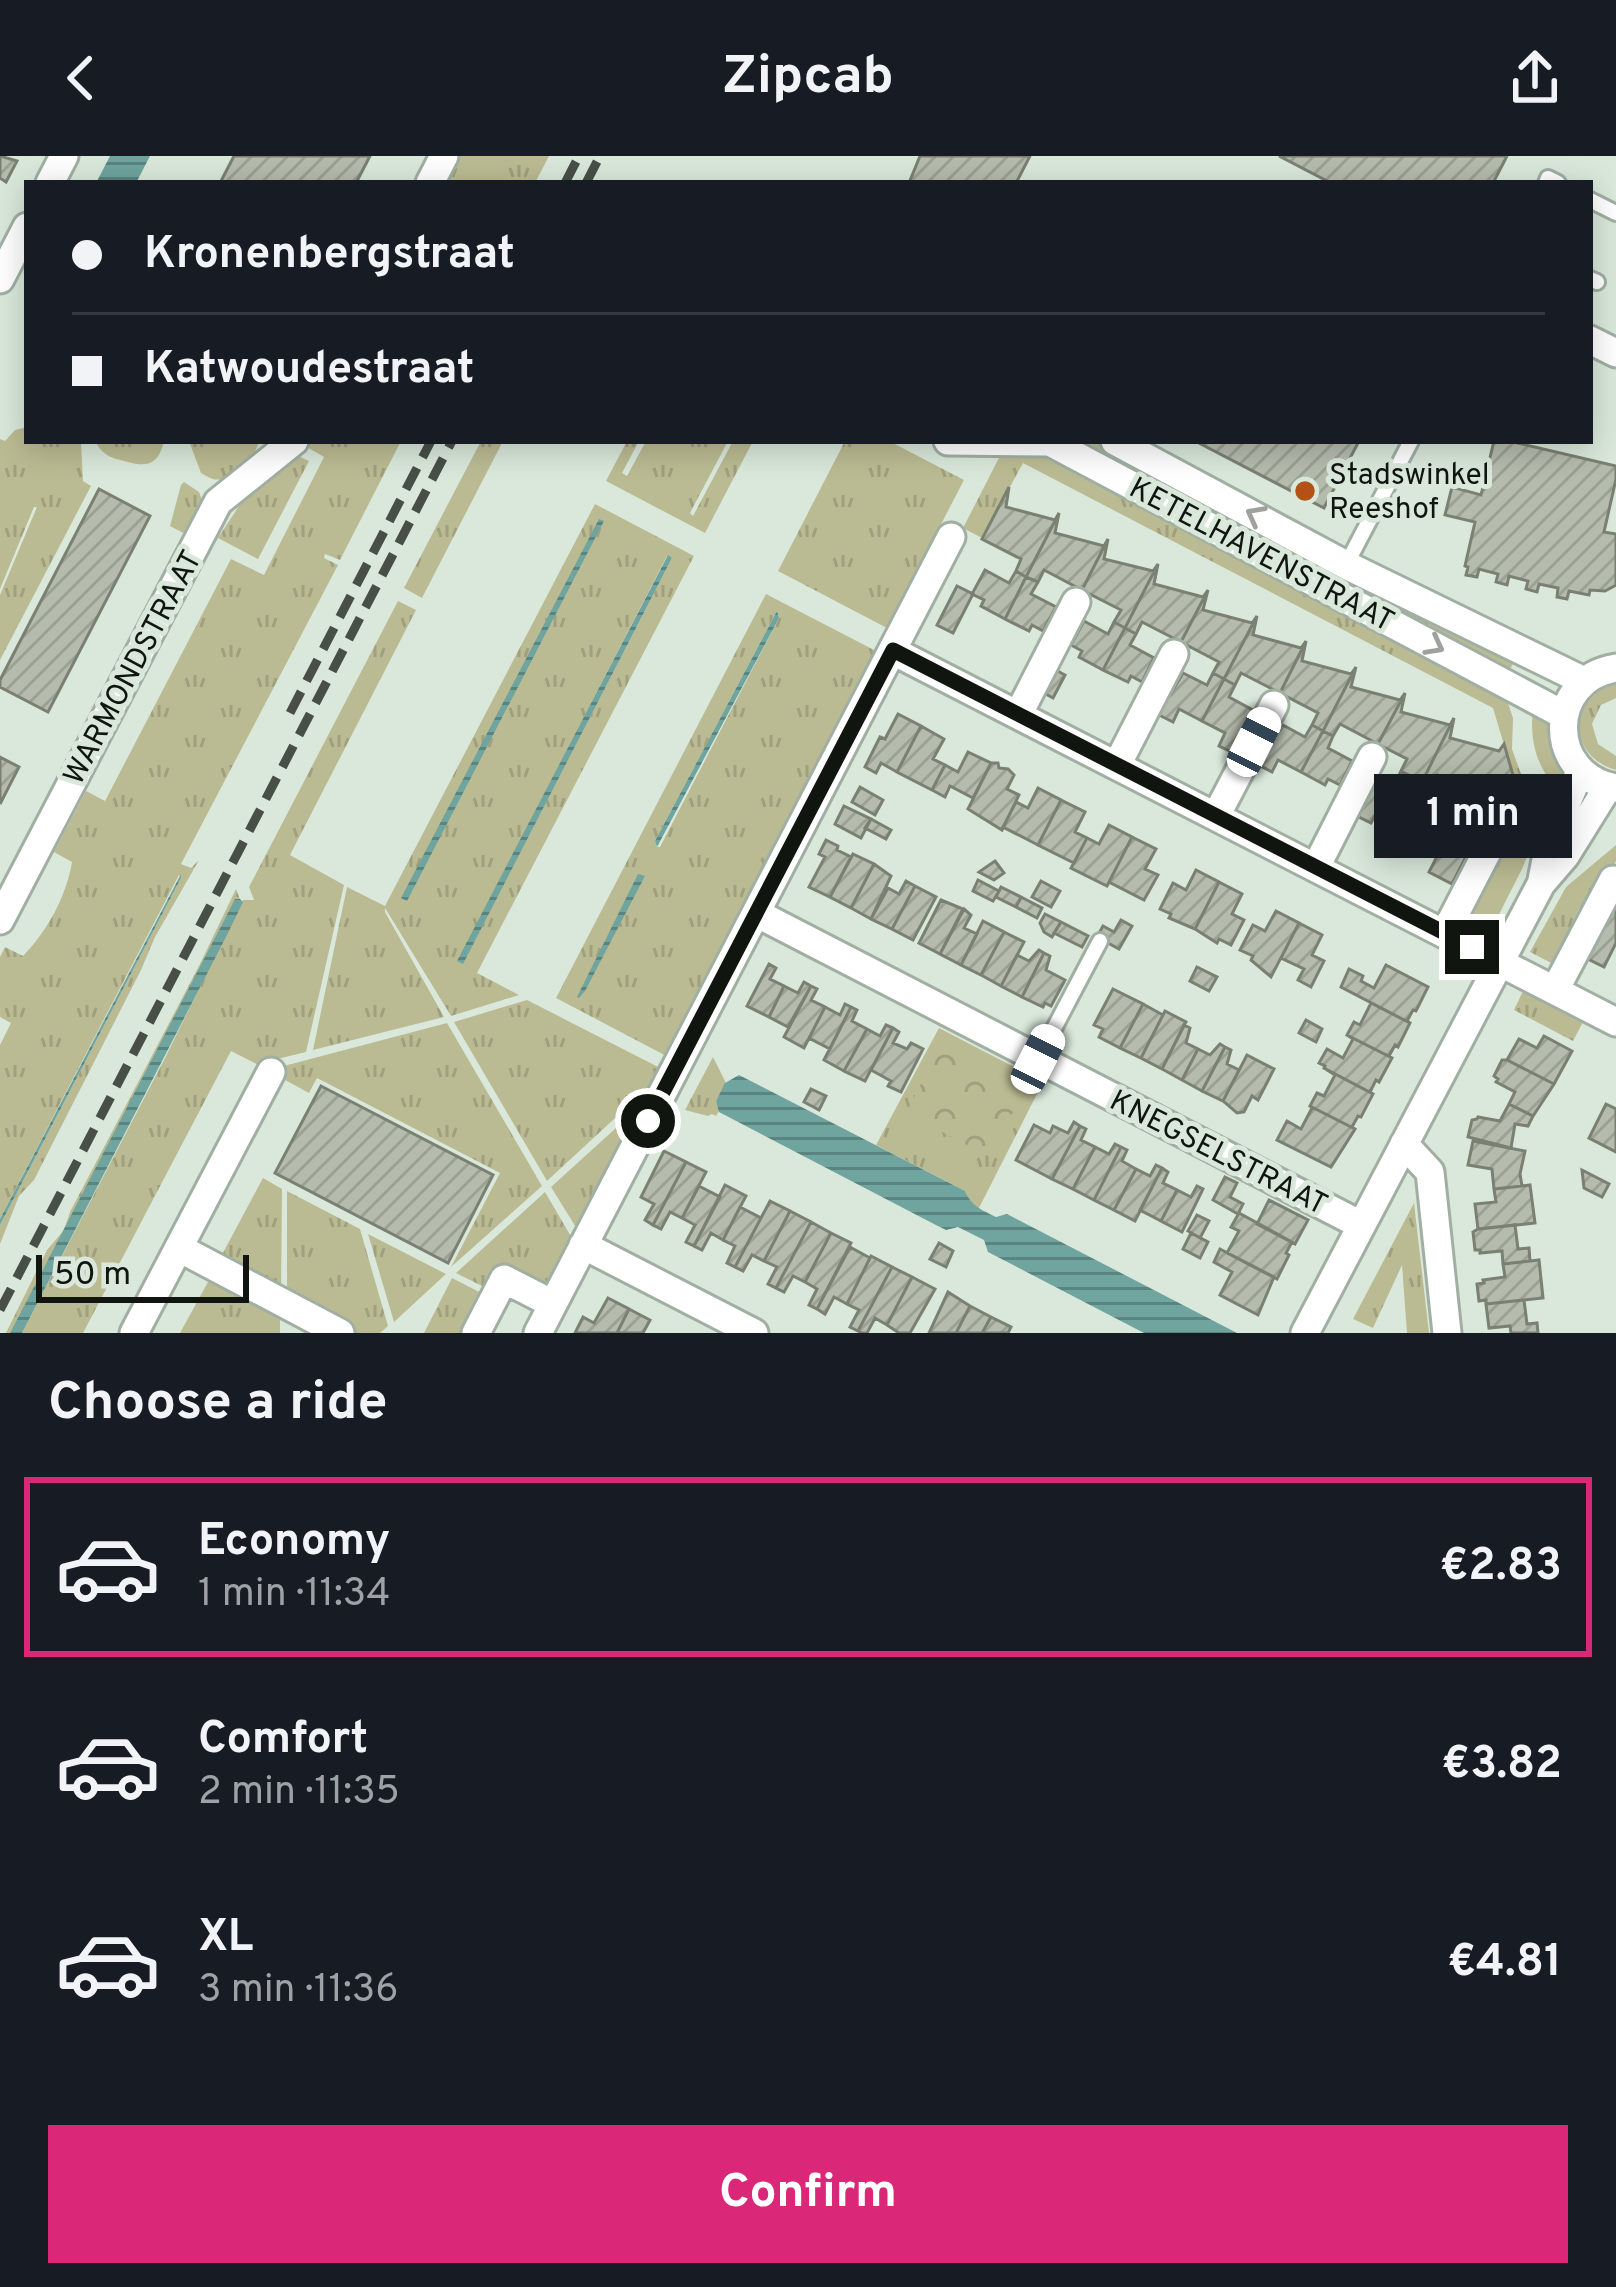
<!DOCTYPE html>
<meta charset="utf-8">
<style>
:root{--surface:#171b24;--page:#20242c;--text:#f1f3f6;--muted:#9ea1a6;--line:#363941;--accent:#db2777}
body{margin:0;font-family:Overpass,sans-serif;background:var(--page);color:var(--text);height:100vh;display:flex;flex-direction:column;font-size:45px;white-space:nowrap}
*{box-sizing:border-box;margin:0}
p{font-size:39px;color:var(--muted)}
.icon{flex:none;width:66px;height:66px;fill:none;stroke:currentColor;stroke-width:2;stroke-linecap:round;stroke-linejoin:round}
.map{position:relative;height:1177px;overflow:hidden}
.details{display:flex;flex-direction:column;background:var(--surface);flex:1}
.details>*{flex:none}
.guide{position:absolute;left:24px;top:24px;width:1569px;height:264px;border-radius:0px;box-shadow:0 6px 30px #0003;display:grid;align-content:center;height:264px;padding:0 48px;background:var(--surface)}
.scale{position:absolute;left:36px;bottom:30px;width:213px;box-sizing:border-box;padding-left:12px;border:6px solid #101510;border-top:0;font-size:33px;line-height:42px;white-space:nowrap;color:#101510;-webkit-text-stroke:9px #dae8db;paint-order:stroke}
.end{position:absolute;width:54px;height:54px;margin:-27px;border:15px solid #101510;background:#fff;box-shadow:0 0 0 6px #fff}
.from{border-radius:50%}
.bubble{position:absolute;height:84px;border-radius:0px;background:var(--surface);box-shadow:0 6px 30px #0003;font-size:39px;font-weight:700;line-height:84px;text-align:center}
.car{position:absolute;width:36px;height:72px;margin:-36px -18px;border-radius:15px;box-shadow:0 0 9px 3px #0007;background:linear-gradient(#fff 24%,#345 0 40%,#fff 0 76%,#345 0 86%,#fff 0)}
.guide b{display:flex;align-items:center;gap:42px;height:114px;font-size:45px}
.guide b+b{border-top:3px solid var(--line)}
.guide i{width:30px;height:30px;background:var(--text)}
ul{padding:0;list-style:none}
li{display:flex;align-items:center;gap:36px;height:180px;margin:0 24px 18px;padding:0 24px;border:6px solid transparent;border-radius:0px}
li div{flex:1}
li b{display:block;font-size:45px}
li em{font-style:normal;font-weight:700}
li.current{border-color:var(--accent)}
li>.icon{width:108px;height:108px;stroke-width:1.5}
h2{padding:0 48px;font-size:54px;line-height:144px}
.action{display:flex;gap:24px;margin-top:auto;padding:24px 48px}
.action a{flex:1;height:138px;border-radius:0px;background:var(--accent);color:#fff;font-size:48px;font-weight:700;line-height:138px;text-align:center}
header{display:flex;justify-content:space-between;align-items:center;height:156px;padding:0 48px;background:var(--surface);font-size:54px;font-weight:700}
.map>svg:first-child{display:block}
</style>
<header><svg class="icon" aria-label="back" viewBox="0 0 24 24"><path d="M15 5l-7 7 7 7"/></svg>Zipcab<svg class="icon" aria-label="share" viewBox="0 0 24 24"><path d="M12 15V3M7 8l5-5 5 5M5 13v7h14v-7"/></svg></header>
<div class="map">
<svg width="1616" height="1177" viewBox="0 0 1616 1177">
<defs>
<pattern id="grass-tufts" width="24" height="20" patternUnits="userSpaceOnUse" patternTransform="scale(3)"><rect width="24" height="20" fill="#bbbb93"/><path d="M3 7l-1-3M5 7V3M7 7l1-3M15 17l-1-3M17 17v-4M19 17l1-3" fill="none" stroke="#a0a07e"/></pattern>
<pattern id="park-crowns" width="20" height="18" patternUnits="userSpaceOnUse" patternTransform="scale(3)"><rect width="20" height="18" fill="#bbbb93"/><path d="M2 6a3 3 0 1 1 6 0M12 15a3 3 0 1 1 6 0" fill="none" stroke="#a0a07e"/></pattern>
<pattern id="water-rules" width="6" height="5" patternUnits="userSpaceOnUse" patternTransform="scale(3)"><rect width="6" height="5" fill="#6fa49f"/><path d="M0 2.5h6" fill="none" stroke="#5a8480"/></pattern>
<pattern id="building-hatch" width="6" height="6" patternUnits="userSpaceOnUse" patternTransform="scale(3)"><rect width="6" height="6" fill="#b5bcad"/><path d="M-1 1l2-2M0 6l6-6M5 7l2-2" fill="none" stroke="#9ba194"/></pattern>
</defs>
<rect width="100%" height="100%" fill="#dae8db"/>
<path fill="url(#grass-tufts)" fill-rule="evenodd" d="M455,0H549L535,27H441Z
M27,271V285H81L83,325L91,330L0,504V439L37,351H34L0,433V283L5,285L15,274Z
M95,285H164C159,307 149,312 128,306C112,302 103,300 95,285Z
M189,285H259C256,300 238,319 222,323C212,325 209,321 201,317Z
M307,285H401L340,404L325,398L324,402L338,409L181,708L191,712L199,704L155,781L141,814L34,1024L19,1040L0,1088V1069L181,722L179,719L0,1063V889L11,867L0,861V801L5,791L23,800C48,774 66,741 72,706L54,696L86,635L105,645L231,403L264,419L324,301L305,290Z
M481,285H503L422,442L404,432Z
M627,285H639L622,317L627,320L646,285H728L690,357L693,360L733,285H753L705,377L606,325Z
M845,285H889L964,324L887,472L778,415Z
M1065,285H1099L1317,398L1322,407L1317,413Z
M1002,296L1050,297L1507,544L1513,562L1512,593L1530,643L1535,681L1522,713L1490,776L1467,764L1521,663L1502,652L1515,626L1493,552L1023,307L982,382L963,372Z
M296,299L309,305L258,403L218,382L239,350Z
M184,326L199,336L205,352L189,380L170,370L181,329Z
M595,348L694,400L477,817L519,839L451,860L385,752V756L444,861L313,894L347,731L385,750ZM667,400L672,402L463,807L458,805Z
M1355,423L1516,502L1508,517L1353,433Z
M766,438L876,495L861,522L868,526L672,903L556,842ZM777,455L779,462L660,691H657L655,685Z
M398,445L416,454L290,699L344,729L306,896L273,904L266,913L231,895L83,1177H22L164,904L243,744H254L249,731Z
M1616,528V542L1601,549L1592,568L1598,588L1616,600V614C1567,600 1567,541 1616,528Z
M1533,551L1549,566L1564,622L1561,638C1537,612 1529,587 1533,551Z
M1616,689V705L1590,755L1580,751L1572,766L1581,771L1561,812L1530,796L1566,731Z
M236,733L240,743L235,744L222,768L191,832L10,1177H6L47,1094L64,1074L70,1056L199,810Z
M1523,835L1583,866L1573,885L1514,854Z
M527,844L666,915L547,1025L454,866Z
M447,867L542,1030L451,1111L500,1017L317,922L309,937L276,919L280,911Z
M939,872L1043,926L979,1052L970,1048L965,1035L876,989Z
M713,901L726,927L716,945L719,955L716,960L712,958L708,960L685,954Z
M660,932L582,1081L551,1031Z
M263,1022L282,1033L281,1143L217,1108Z
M287,1035L360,1073L388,1170L380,1177H346L287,1145Z
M545,1036L576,1089L549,1142L494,1136L456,1117Z
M1414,1047L1429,1177H1407L1402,1109L1373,1172L1353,1163Z
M368,1078L446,1118L394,1166Z
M214,1115L280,1148V1177H180Z
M452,1122L491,1142L473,1177H424Z"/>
<path fill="url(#park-crowns)" d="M941,889L1025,933L990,1001L906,957Z"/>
<path fill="url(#water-rules)" d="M110,0H150L136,27H96Z
M599,363L604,365L407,745L401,742Z
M668,399L672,402L463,808L457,805Z
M777,455L779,462L657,691L655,685Z
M181,718V722L0,1069V1063Z
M638,718L645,720L585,835L579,842L577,841Z
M235,743H240L243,746L227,779L22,1177H10Z
M739,919L965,1035C971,1050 982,1054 996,1061L1007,1058L1237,1177H1144L988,1096L984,1084L958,1071L946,1074L932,1067L719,956L716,945L725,927Z"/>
<path fill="url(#building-hatch)" stroke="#7a8072" stroke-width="3" d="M0,0L17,5L6,26L0,22Z
M234,0H370L356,27H220Z
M920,0H1030L1016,27H909Z
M1279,0H1507L1493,27H1331Z
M1195,285H1359L1324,352Z
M1494,285H1509L1616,310V323L1604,376L1616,378V429L1605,435L1590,434L1589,439L1569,435L1567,443L1557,441L1558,432L1539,428L1537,436L1526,433L1528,425L1509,420L1507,429L1496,426L1498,418L1479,413L1477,421L1466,419L1468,411L1465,410L1475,366L1445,359L1452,331L1481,339Z
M1009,331L1006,351L1055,364L1059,357L1026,421L1016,415L1021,403L982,383Z
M99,333L150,360L48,556L0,531V524Z
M1059,357L1055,377L1104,390L1108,383L1082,434L1044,414L1038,426L1026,421Z
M1108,383L1104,403L1153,415L1158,408L1125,472L1114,466L1121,454L1082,434Z
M1158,408L1154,428L1203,441L1208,434L1181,486L1142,466L1136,478L1125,472Z
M985,414L1009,427L1016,415L1026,421L1005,463L981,450L984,444L972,438Z
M1026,421L1038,426L1031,438L1056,451L1043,475L1032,469L1029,475L1005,463Z
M957,430L973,438L953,477L937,469Z
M1208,434L1203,454L1252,467L1257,460L1224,523L1213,517L1219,506L1181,486Z
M1257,460L1253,479L1301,492L1306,485L1280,537L1241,517L1235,529L1224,523Z
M1084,465L1108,478L1114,466L1125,472L1103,514L1079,501L1082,495L1071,489Z
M1125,472L1136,478L1130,489L1154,502L1142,526L1131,520L1128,526L1103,514Z
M1306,485L1302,505L1351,518L1356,511L1323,575L1312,569L1318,557L1280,537Z
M1356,511L1351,531L1400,544L1405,537L1378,588L1340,568L1333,580L1323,575Z
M1054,513L1065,519L1053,542L1042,536Z
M1183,517L1207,529L1213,517L1224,523L1202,565L1179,553L1173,566L1155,557L1167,538L1170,539Z
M1224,523L1235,529L1229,541L1253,554L1241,576L1247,578L1236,598L1219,590L1225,577L1202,565Z
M1405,537L1401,556L1450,569L1454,562L1422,626L1401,615L1407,603L1378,588Z
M898,558L921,570L897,616L881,607L876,617L865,611L880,581L885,583Z
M1454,562L1450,582L1499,595L1504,588L1515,626L1502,652L1438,619L1432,631L1422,626Z
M1281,568L1305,581L1312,569L1323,575L1301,616L1278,604L1272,616L1255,607L1265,587L1270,590Z
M921,570L944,583L933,603L945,609L932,634L897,616Z
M1323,575L1333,580L1328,592L1352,605L1340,629L1328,623L1325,629L1301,616Z
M968,596L991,607L973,642L950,630L945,641L932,634L945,609L958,616Z
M0,601L19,611L0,648Z
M991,607H998L999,612L1008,613L1014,619L1007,633L1019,639L1002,674L968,653Z
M1401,615L1422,626L1401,668L1377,656L1371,667L1353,658L1364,639L1368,641L1380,619L1395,627Z
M1422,626L1432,631L1426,643L1451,656L1444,668L1476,681L1452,728L1429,716L1447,681L1427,674L1424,680L1401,668Z
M860,631L883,644L875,659L852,646Z
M1038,632L1061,644L1038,689L1003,671L1016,646L1028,652Z
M1061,644L1085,656L1075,676L1087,682L1074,707L1038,689Z
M844,650L871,663L861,682L835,668Z
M871,663L891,674L886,683L865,672Z
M1109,669L1132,681L1107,730L1071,712L1087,682L1099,688Z
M1132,681L1156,693L1145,713L1158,719L1144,744L1109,726Z
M826,684L838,690L837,694L851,701L830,741L809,731L825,701L819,698Z
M853,698L874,708L851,752L830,741Z
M995,705L1004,717L994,724L979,716Z
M874,708L891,720L871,763L851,752Z
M1196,714L1219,726L1195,773L1169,762L1171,758L1160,753L1173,727L1186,734Z
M978,724L999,735L993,745L973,735Z
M906,725L915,730L892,773L871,763L888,732L899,738Z
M1041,725L1060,735L1051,751L1032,741Z
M1219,726L1242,738L1232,758L1244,764L1231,789L1219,783L1217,787L1195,773Z
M915,730L936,741L913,784L892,773Z
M1001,731L1021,741L1016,751L996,741Z
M1021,741L1042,752L1037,762L1016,751Z
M941,744L963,753L940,798L919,787Z
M1609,749L1616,753V787L1604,811L1582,800Z
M964,753L971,759L964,772L977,778L961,809L940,798Z
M1276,755L1299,767L1271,821L1251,804L1253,800L1240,794L1253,769L1265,775Z
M1045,758L1061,766L1052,781L1044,776L1040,767Z
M1121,764L1132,770L1119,793L1097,781L1103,770L1114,776Z
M983,765L1004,776L981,819L961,809Z
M1061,766L1088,780L1082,791L1054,777Z
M1299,767L1322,779L1312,799L1324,805L1311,831L1298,824L1304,813L1281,802Z
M1004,776L1024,786L1001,830L981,819Z
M1039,794L1044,797L1022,841L1001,830L1017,799L1029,805Z
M1044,797L1050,800L1046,814L1065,824L1051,850L1045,847L1043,851L1022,841Z
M769,808L776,812L770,823L784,830L769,861L747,850Z
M1386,809L1428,831L1416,855L1413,854L1407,865L1410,867L1341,831L1349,813L1363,820L1361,825L1374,832Z
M1197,811L1217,821L1209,835L1190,825Z
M804,826L811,830L788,871L769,861L784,830L798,837Z
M811,830L817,833L811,844L825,851L804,892L784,881Z
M1113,833L1143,848L1120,892L1099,881L1103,873L1094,869Z
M1371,847L1410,867L1398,891L1395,889L1389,900L1392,902L1347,879L1354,866L1360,869Z
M845,848L851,851L830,893L809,882L825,851L840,859Z
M1143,848L1163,859L1141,902L1120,892Z
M851,851L857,854L852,865L867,873L844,915L824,904Z
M1165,855L1186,866L1162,913L1141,902Z
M1306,864L1322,873L1316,886L1299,877Z
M886,869L893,872L865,925L844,915L867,873L880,880Z
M1184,869L1190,872L1186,887L1198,893L1182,924L1162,913Z
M893,872L899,876L893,887L907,893L911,887L923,893L901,936L888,930L891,925L871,914Z
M1347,879L1392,902L1379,926L1376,924L1370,936L1373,938L1324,912L1325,910L1319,907L1327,893L1343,902L1353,883Z
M1544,880L1572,895L1554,928L1507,904L1519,883L1537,892Z
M1220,888L1225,891L1202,935L1182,924L1198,893L1210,899Z
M1225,891L1231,894L1227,908L1239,914L1223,945L1202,935Z
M1247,899L1274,913L1258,944L1252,940L1244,956L1237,957L1223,945Z
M1502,904H1507L1554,928L1533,960L1509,948L1515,936L1496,926L1498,923L1494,920Z
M1324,912L1373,938L1361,961L1358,960L1352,971L1355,973L1310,950L1317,937L1324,940L1335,919Z
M321,930L493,1019L448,1107L275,1017Z
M811,933L826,940L819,954L804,946Z
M1509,948L1533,960L1528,970L1515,968L1511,992L1468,981L1472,964L1477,963L1478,961L1500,965Z
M1606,948L1616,953V996L1589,982Z
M1310,950L1355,973L1331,1011L1277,984L1287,965L1301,973L1312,952Z
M1074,966L1080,970L1052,1023L1016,1004L1034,969L1050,977L1053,970L1068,977Z
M1080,970L1086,973L1081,984L1095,991L1073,1033L1052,1023Z
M1473,985L1525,995L1520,1018L1522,1030L1494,1033L1492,1013L1468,1009Z
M1115,988L1121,991L1094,1044L1073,1033L1095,991L1109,998Z
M1121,991L1127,994L1122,1005L1136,1013L1114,1054L1094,1044Z
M664,995L686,1006L653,1069L645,1064L654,1048L641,1041Z
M686,1006L706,1016L682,1062L670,1056L661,1073L653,1069Z
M1156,1009L1162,1012L1135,1065L1114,1054L1136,1013L1150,1020Z
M1162,1012L1168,1016L1163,1027L1177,1034L1161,1065L1140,1054Z
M1582,1014L1609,1028L1602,1041L1584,1032Z
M1225,1021L1237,1027L1230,1041L1243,1048L1238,1058L1213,1044Z
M725,1029L746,1040L723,1084L711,1077L702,1094L694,1090Z
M1530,1029L1535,1067L1478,1073L1475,1048L1496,1046L1494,1033Z
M699,1030L720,1041L694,1090L686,1086L695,1069L682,1062Z
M1197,1030L1203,1033L1182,1076L1161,1065L1177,1034L1191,1041Z
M1269,1044L1308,1064L1295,1088L1257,1068Z
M770,1045L790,1055L764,1105L752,1099L743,1115L735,1111Z
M740,1051L761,1062L735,1111L727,1107L735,1090L723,1084Z
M790,1055L811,1066L776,1132L768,1128L777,1111L764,1105Z
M1239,1057L1292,1086L1286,1097L1289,1099L1277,1123L1227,1097L1239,1075L1231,1071Z
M1197,1059L1209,1065L1200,1082L1188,1075Z
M811,1066L831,1077L805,1126L793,1120L784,1136L776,1132Z
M1515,1069L1518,1093L1529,1092L1530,1105L1503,1108L1502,1095L1480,1097V1094H1475L1473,1076L1478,1073Z
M831,1077L851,1087L817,1153L809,1149L817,1133L805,1126Z
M1191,1077L1208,1086L1200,1102L1183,1093Z
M939,1087L953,1095L946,1111L930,1103Z
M850,1091L870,1102L847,1148L834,1141L825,1158L817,1153Z
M1220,1093L1274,1121L1258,1159L1220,1139L1232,1116L1214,1106Z
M871,1100L892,1111L858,1175L850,1171L859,1154L847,1148Z
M1539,1104L1543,1142L1486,1148V1144L1479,1145L1477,1128L1484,1127L1483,1124L1505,1121L1503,1108Z
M892,1111L912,1121L887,1169L875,1162L867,1177H862L858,1175Z
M912,1121L935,1133L910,1177H899L887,1169Z
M948,1136L970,1150L956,1177H929Z
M608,1142L629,1153L617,1177H575L583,1161L594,1167Z
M1524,1144L1527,1168L1537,1167L1538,1177H1511L1510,1170L1489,1172L1486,1148Z
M970,1150L991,1161L982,1177H956Z
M629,1153L650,1164L643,1177H617Z
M991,1161L1011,1171L1008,1177H982Z"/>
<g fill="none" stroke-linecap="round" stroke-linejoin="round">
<defs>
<path id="service" d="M1546,27L1548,22L1558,27
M1590,44L1616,57
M1590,123L1597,126
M1346,409L1411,285
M1038,903L1100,785"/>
<path id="minor" d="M50,27L64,0
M430,27L444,0
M0,123L27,71
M1590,184L1616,197
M948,285L1050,286L1564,559
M1115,285L1346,409L1584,525
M893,495L1616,866
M1616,512C1546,523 1546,620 1616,632
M1018,559L1076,446
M1117,609L1174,498
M1216,660L1274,549
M1316,711L1372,601
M1542,724L1549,689L1580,615
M756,757L1361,1069
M0,764L218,346L294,285
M1445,777L1502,667L1458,645
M1555,834L1613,724L1616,726
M1404,988L1430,1016L1447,1177
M583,1089L754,1177
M179,1092L340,1177
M134,1177L271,916
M476,1177L504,1123L553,1148
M538,1177L951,381
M1305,1177L1541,728L1565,700L1608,631"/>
</defs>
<use href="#service" stroke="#a1afa3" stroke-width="20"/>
<use href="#minor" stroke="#a1afa3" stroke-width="33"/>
<use href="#service" stroke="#fff" stroke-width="14"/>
<use href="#minor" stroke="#fff" stroke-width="27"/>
<path stroke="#474f47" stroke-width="9" stroke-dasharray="24 12" stroke-linecap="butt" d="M565,27L579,0
M586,27L600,0
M290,557L431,285
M0,1154L452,285"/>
</g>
<defs><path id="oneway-chevron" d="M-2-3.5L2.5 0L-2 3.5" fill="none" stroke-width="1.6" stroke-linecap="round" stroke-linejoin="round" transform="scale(3)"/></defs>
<g stroke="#9fa19f">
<use href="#oneway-chevron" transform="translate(1255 359) rotate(-152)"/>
<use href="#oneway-chevron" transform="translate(1435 490) rotate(28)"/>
</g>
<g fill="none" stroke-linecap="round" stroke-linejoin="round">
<path stroke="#101510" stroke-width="15" d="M648,965L893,494L1472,791"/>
</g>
<circle fill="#b45215" stroke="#dae8db" stroke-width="4.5" cx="1305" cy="335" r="12"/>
<g text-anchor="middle" stroke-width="10" stroke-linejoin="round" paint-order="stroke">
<g font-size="30" fill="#101510" stroke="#dae8db" text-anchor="start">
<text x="1329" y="328">Stadswinkel<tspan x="1329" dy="34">Reeshof</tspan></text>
</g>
<g font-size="30" fill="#101510" stroke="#dae8db">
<text transform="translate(1262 398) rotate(28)" y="10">KETELHAVENSTRAAT</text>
<text transform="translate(132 511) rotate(-62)" y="10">WARMONDSTRAAT</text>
<text transform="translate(1219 996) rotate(27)" y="10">KNEGSELSTRAAT</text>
</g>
</g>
</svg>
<div class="scale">50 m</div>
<i class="end from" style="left:648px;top:965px"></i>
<i class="end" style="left:1472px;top:791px"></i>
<div class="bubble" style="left:1374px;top:618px;width:198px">1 min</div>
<i class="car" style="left:1254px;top:586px;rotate:27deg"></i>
<i class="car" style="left:1038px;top:903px;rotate:27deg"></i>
<div class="guide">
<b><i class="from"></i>Kronenbergstraat</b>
<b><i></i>Katwoudestraat</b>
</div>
</div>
<section class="details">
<h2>Choose a ride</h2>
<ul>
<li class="current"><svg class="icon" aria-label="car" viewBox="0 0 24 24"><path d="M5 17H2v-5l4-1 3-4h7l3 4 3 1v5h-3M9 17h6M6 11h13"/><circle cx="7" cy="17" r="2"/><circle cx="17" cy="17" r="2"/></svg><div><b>Economy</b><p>1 min · 11:34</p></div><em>€2.83</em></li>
<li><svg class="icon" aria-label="car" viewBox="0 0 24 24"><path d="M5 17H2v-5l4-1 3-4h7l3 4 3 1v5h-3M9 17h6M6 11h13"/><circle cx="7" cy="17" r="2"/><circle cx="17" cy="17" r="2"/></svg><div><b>Comfort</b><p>2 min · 11:35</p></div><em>€3.82</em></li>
<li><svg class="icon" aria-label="car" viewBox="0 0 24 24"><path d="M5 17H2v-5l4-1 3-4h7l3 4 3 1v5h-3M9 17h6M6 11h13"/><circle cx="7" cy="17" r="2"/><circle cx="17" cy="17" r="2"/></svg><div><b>XL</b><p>3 min · 11:36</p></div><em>€4.81</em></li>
</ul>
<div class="action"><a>Confirm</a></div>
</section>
